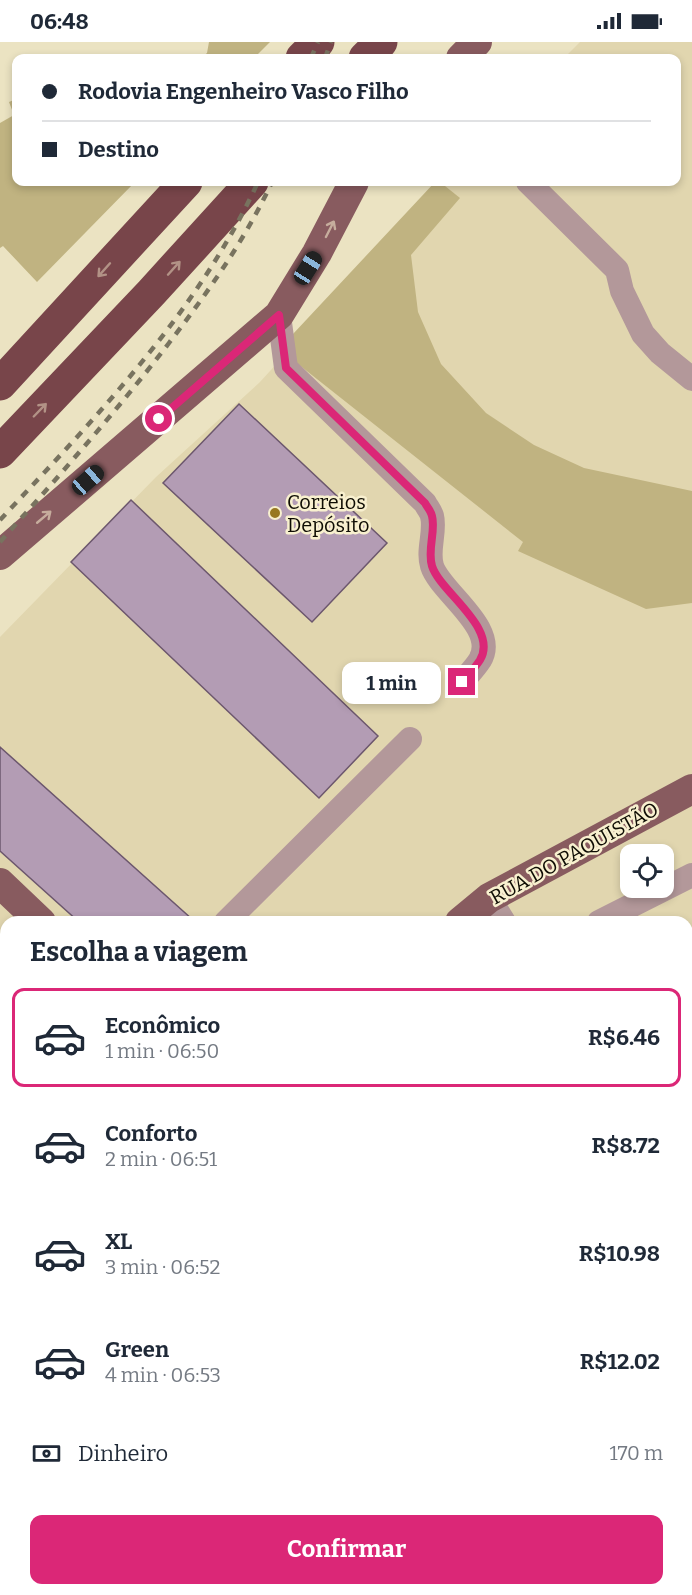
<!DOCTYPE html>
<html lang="pt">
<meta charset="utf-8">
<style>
:root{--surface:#fff;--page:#f6f6f7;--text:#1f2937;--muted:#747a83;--line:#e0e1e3;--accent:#db2777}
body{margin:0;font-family:Bitter,serif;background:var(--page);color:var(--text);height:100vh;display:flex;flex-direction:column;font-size:22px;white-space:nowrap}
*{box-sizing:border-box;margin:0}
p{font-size:20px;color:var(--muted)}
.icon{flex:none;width:33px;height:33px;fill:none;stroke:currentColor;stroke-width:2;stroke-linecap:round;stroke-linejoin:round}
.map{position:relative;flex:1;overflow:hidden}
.drawer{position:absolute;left:0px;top:874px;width:693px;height:680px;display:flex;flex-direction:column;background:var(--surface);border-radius:18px 18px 0 0;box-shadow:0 3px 9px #0003}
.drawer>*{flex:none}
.top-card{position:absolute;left:12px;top:12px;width:669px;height:132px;border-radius:12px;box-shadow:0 3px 9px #0003;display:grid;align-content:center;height:132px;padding:0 30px;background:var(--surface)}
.controls{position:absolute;left:620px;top:802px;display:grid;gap:12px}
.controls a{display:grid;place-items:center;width:54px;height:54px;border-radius:12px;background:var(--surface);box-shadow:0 3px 9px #0003;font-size:30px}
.end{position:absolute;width:27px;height:27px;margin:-14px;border:8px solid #db2777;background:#fff;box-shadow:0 0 0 3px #fff}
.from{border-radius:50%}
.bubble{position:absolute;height:42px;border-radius:12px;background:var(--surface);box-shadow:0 3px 9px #0003;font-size:20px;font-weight:700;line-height:42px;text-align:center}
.car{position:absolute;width:18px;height:36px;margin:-18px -9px;border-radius:8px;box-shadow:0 0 4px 2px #0007;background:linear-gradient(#222 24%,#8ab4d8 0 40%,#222 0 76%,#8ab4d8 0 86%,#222 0)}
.top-card b{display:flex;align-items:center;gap:21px;height:57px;font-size:22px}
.top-card b+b{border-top:2px solid var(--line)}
.top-card i{width:15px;height:15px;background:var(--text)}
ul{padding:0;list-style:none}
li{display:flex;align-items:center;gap:18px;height:99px;margin:0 12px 9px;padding:0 18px;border:3px solid transparent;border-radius:12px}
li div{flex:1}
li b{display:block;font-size:22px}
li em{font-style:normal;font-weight:700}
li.active{border-color:var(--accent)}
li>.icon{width:54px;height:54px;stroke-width:1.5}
h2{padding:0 30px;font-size:27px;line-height:72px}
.pay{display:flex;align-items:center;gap:15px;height:66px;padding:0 30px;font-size:22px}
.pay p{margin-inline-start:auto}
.button{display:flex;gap:12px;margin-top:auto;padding:12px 30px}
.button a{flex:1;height:69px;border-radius:12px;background:var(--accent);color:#fff;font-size:24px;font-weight:700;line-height:69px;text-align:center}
.status{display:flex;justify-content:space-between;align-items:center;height:42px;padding:0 30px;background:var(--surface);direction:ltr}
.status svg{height:16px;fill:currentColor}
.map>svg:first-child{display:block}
</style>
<div class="status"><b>06:48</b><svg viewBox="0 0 49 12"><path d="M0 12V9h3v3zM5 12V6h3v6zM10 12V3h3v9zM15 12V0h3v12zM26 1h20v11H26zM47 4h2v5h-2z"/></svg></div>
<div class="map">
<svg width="692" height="1553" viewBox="0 0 692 1553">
<rect width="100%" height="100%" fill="#ebe3c2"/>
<path fill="#e1d6af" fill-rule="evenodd" d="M580,0H692V1553H0V595L156,435L260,340L442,140H676V16H564ZM630,813H663V846H630ZM6,880H687V1548H6Z"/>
<path fill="#c0b381" d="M209,0H270L254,16H201L207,11Z
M16,57V140H135L37,240L3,204L0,206V81L14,73L9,60Z
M435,140H440L460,156L411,213L418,270L441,322L486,371L534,403L584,426L692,449V561L646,567L518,509L523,500L279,307Z"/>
<path fill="#b39cb4" stroke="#6c576d" stroke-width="1.5" d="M239,362L387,501L312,580L163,441Z
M131,458L378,694L319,756L71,520Z
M0,705L193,878L191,880H79L0,809Z
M692,1001V1099L687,1090V1004Z
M0,1093L6,1099V1220L0,1215Z
M0,1328L6,1334V1337L0,1344Z
M687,1471L692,1474V1490L687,1499Z
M40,1548H84L81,1553H48Z
M106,1548H251L259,1553H103Z
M379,1548H527L535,1553H387Z
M626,1548H657L654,1553H634Z"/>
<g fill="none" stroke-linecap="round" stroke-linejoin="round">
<path stroke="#b3989a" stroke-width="24" d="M528,140L617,228L622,249L643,292L660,311L692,337
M279,273L286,326L425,461C427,465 431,470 432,474C436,489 427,508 432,524C440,550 499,586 480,618C475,626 468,633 462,640
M489,856L504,880
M226,880L410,697
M599,880L692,833
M687,986L692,984
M0,1042L6,1047
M687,1173L692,1181
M0,1282L6,1286
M556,1548L564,1553"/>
<path stroke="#885b5f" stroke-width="30" d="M461,16L477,0
M0,513L279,273L317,211L354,140
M0,841L41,880
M460,880L489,856L692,747
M0,1474L6,1465"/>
<path stroke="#78454a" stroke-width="33" d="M302,16L318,0
M365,16L381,0
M0,342L186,140
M0,410L151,251L252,140"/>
<path stroke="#78735f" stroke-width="4.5" stroke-dasharray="8 8" stroke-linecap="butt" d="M311,16L318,0
M325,16L331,0
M0,478C97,374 198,270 258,140
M0,500C58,435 116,370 169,301C208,250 245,198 272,140"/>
</g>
<defs><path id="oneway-shaft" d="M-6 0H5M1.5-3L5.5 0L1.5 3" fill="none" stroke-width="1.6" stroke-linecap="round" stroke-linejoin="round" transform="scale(1.5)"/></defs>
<g stroke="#c6ad9d">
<use href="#oneway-shaft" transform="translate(330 187) rotate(-63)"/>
<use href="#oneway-shaft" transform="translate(44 475) rotate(-40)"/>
</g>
<g stroke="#b29286">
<use href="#oneway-shaft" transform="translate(174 226) rotate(-48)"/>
<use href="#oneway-shaft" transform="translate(104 228) rotate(132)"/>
<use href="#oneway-shaft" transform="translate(40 368) rotate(-46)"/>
</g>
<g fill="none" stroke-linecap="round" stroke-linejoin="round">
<path stroke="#db2777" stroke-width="8" d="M159,377L279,273L286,326L425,461C427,465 431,469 432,474C436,489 427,508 432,524C440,550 499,586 480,618C475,626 468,633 462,640"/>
</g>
<circle fill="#987821" stroke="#f8f0cf" stroke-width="2" cx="275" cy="471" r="6"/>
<g text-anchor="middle" stroke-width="5" stroke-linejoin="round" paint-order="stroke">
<g font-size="20" fill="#0e0c03" stroke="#f8f0cf" text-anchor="start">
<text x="287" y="467">Correios<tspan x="287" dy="23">Depósito</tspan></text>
</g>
<g font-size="20" fill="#0e0c03" stroke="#f8f0cf">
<text transform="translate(574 811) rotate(-29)" y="7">RUA DO PAQUISTÃO</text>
</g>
</g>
</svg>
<div class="controls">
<a><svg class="icon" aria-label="locate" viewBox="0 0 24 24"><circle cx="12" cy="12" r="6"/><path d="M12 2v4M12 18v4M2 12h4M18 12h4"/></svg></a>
</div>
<i class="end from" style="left:159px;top:377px"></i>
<i class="end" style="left:462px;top:640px"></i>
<div class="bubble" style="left:342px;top:620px;width:99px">1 min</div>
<i class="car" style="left:308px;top:226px;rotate:32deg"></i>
<i class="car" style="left:88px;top:438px;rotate:49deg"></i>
<div class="top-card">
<b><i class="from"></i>Rodovia Engenheiro Vasco Filho</b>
<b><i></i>Destino</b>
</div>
<section class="drawer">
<h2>Escolha a viagem</h2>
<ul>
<li class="active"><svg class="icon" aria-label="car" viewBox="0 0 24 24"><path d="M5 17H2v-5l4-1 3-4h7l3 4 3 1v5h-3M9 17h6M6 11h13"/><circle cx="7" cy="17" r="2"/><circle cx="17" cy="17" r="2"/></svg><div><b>Econômico</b><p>1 min · 06:50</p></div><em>R$6.46</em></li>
<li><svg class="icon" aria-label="car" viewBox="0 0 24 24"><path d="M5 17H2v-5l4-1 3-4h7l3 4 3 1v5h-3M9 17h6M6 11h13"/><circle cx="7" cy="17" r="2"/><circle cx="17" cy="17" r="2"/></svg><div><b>Conforto</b><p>2 min · 06:51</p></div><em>R$8.72</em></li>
<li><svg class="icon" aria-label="car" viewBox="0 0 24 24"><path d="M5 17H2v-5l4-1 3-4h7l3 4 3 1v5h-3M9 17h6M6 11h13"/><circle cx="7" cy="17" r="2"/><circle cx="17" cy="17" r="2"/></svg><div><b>XL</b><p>3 min · 06:52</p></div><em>R$10.98</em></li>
<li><svg class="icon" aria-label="car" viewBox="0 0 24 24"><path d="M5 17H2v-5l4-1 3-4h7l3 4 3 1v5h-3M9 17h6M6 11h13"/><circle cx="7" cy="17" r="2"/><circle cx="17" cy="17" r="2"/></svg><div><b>Green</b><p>4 min · 06:53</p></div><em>R$12.02</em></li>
</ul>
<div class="pay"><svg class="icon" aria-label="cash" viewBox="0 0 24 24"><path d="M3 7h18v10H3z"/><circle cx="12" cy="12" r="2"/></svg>Dinheiro<p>170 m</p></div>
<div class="button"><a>Confirmar</a></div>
</section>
</div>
